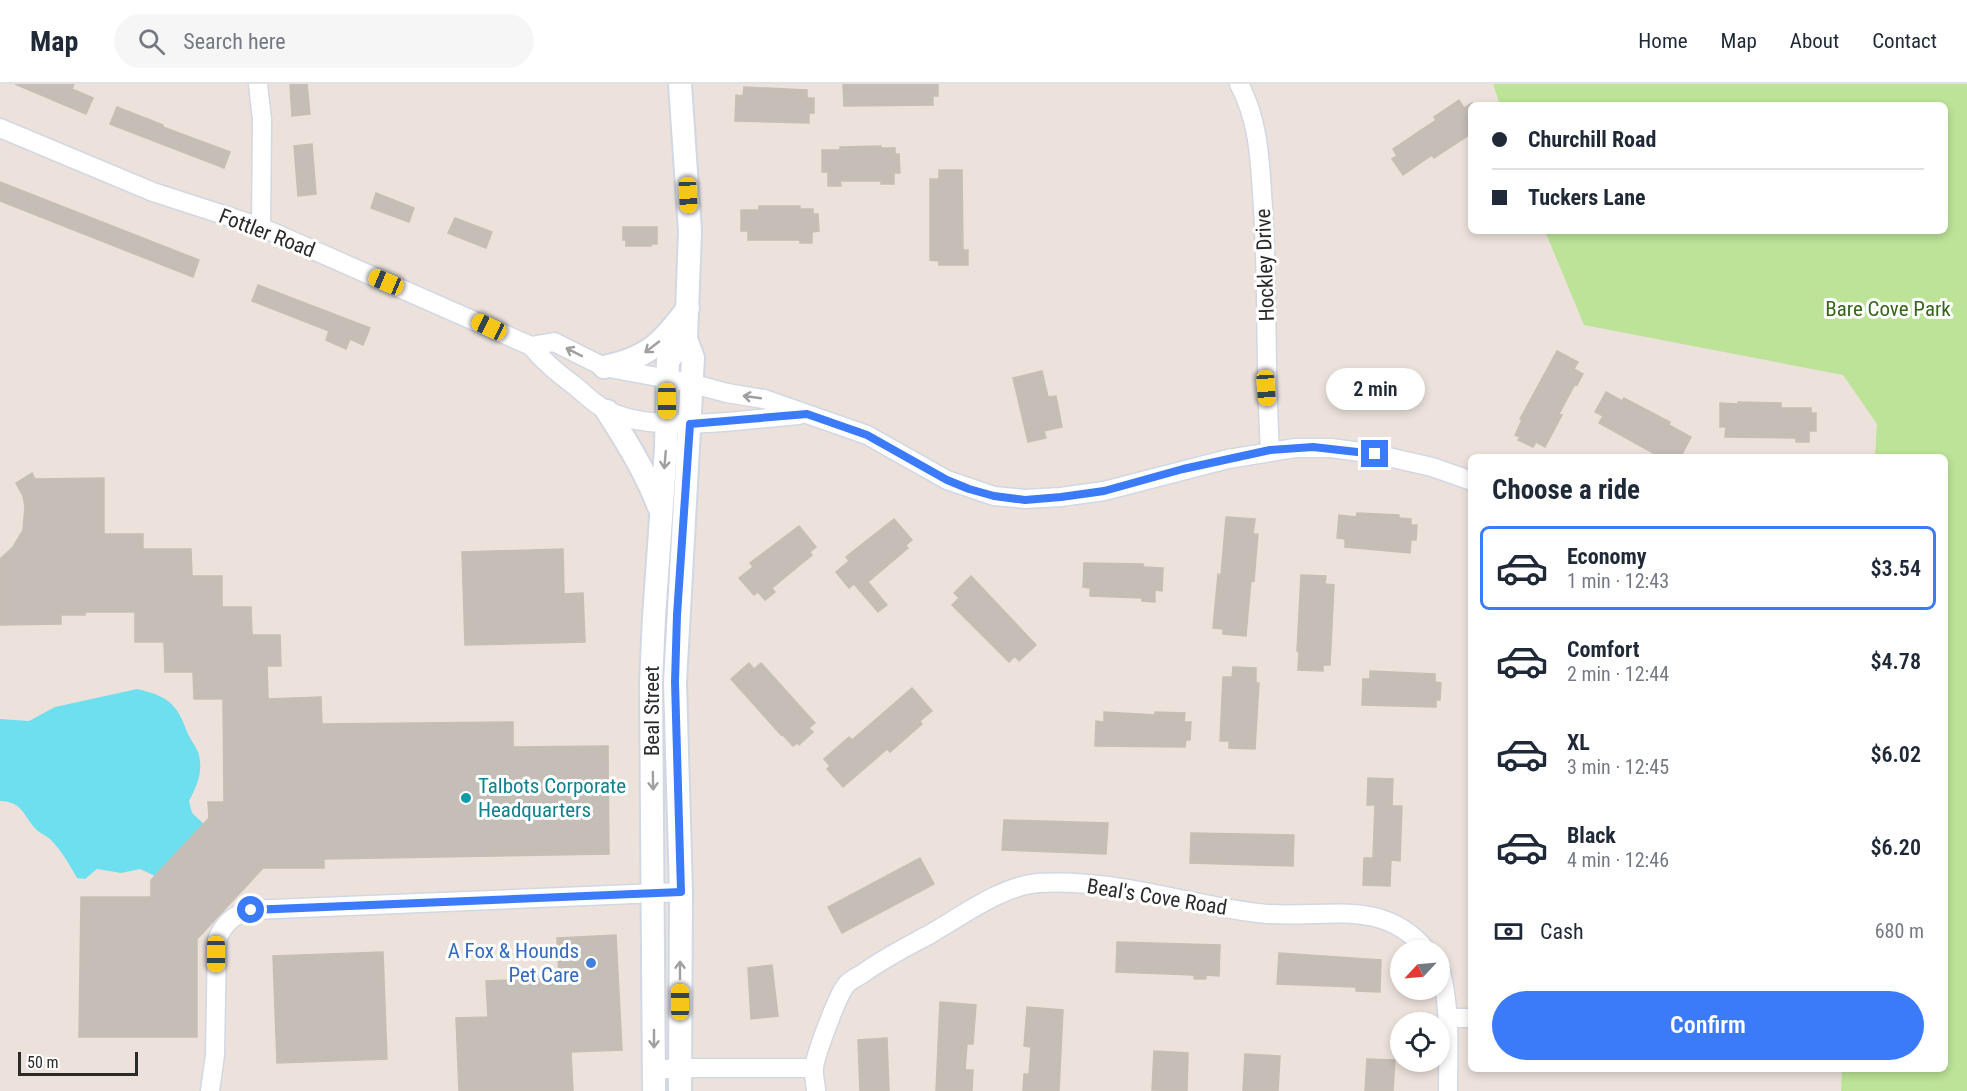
<!DOCTYPE html>
<meta charset="utf-8">
<style>
:root{--surface:#fff;--page:#f6f6f7;--text:#1f2937;--muted:#747a83;--line:#e0e1e3;--accent:#3b7bfa}
body{margin:0;font-family:"Roboto Condensed",sans-serif;background:var(--page);color:var(--text);height:100vh;display:flex;flex-direction:column;font-size:22px;white-space:nowrap}
*{box-sizing:border-box;margin:0}
p{font-size:20px;color:var(--muted)}
.icon{flex:none;width:33px;height:33px;fill:none;stroke:currentColor;stroke-width:2;stroke-linecap:round;stroke-linejoin:round}
.map{position:relative;flex:1;overflow:hidden}
.drawer{position:absolute;left:1468px;top:370px;width:480px;height:618px;display:flex;flex-direction:column;background:var(--surface);border-radius:9px;box-shadow:0 3px 9px #0003}
.drawer>*{flex:none}
.top-card{position:absolute;left:1468px;top:18px;width:480px;height:132px;border-radius:9px;box-shadow:0 3px 9px #0003;display:grid;align-content:center;height:132px;padding:0 24px;background:var(--surface)}
.needle{width:39px;rotate:244deg}
.tools{position:absolute;left:1390px;top:856px;display:grid;gap:12px}
.tools a{display:grid;place-items:center;width:60px;height:60px;border-radius:50%;background:var(--surface);box-shadow:0 3px 9px #0003;font-size:30px}
.scale{position:absolute;left:18px;bottom:15px;width:120px;box-sizing:border-box;padding-left:6px;border:3px solid #2a2a2a;border-top:0;font-size:16px;line-height:21px;white-space:nowrap;color:#2a2a2a;-webkit-text-stroke:4px #fff;paint-order:stroke}
.end{position:absolute;width:27px;height:27px;margin:-14px;border:8px solid #3b7bfa;background:#fff;box-shadow:0 0 0 3px #fff}
.from{border-radius:50%}
.bubble{position:absolute;height:42px;border-radius:21px;background:var(--surface);box-shadow:0 3px 9px #0003;font-size:20px;font-weight:600;line-height:42px;text-align:center}
.car{position:absolute;width:18px;height:36px;margin:-18px -9px;border-radius:8px;box-shadow:0 0 4px 2px #0007;background:linear-gradient(#f5c518 24%,#345 0 40%,#f5c518 0 76%,#345 0 86%,#f5c518 0)}
.top-card b{display:flex;align-items:center;gap:21px;height:57px;font-size:22px}
.top-card b+b{border-top:2px solid var(--line)}
.top-card i{width:15px;height:15px;background:var(--text)}
ul{padding:0;list-style:none}
li{display:flex;align-items:center;gap:18px;height:84px;margin:0 12px 9px;padding:0 12px;border:3px solid transparent;border-radius:9px}
li div{flex:1}
li b{display:block;font-size:22px}
li em{font-style:normal;font-weight:600}
li.current{border-color:var(--accent)}
li>.icon{width:54px;height:54px;stroke-width:1.5}
h2{padding:0 24px;font-size:27px;line-height:72px}
.pay{display:flex;align-items:center;gap:15px;height:66px;padding:0 24px;font-size:22px}
.pay p{margin-inline-start:auto}
.button{display:flex;gap:12px;margin-top:auto;padding:12px 24px}
.button a{flex:1;height:69px;border-radius:36px;background:var(--accent);color:#fff;font-size:24px;font-weight:600;line-height:69px;text-align:center}
header{display:flex;align-items:center;gap:36px;box-sizing:border-box;height:84px;padding:0 30px;background:var(--surface);border-bottom:2px solid var(--line)}
header strong{font-size:28px}
nav{display:flex;gap:33px;margin-inline-start:auto;font-size:21px}
.search{width:420px;height:54px;background:var(--page);display:flex;align-items:center;gap:15px;box-sizing:border-box;padding:0 21px;border-radius:33px;color:var(--muted);font-size:22px}
.map>svg:first-child{display:block}
</style>
<header>
<strong>Map</strong>
<div class="search"><svg class="icon" aria-label="search" viewBox="0 0 24 24"><circle cx="10" cy="10" r="6"/><path d="M15 15l6 6"/></svg>Search here</div>
<nav><a>Home</a><a>Map</a><a>About</a><a>Contact</a></nav>
</header>
<div class="map">
<svg width="1967" height="1007" viewBox="0 0 1967 1007">
<rect width="100%" height="100%" fill="#ece2db"/>
<path fill="#bce397" d="M1493,0H1967V1007H1841L1842,986H1946V374L1875,373L1877,340L1843,291L1584,241L1545,147H1946V21H1500Z"/>
<path fill="#6edfee" d="M137,605C167,612 177,619 187,648C190,655 195,661 198,668C204,686 197,702 189,717L192,729L204,740L155,792L140,785L121,789L97,785L85,795L77,794C69,780 62,767 50,755C45,751 39,749 35,744C22,730 23,718 0,717V635L29,637L55,623Z"/>
<path fill="#c4beb7" stroke="#c7beb5" stroke-width="1.5" d="M15,0H74L72,5L93,14L86,30Z
M290,0H307L310,30L292,32Z
M843,0H938V12H933V21L844,22Z
M744,3L807,6V14H814V29H809V39L735,37L736,11L743,12Z
M1459,16L1464,24L1472,19V49L1434,74L1432,71L1403,91L1392,75L1397,72L1393,65L1436,36L1434,33Z
M117,23L163,41V43L230,68L224,84L110,40Z
M312,60L316,110L298,112L294,62Z
M881,62V64H895V70H899L900,89H894V100H881V97H840L841,102H828V88H822V66H840V63Z
M939,86H962L963,166H968V181H939V177L930,176V95H939Z
M0,98L199,176L193,193L0,117Z
M376,109L414,124L409,138L371,124Z
M759,122H800V125H813V130H818L819,147L812,148V159H800V156H748V147H741V126H759Z
M455,134L492,148L486,164L448,149Z
M623,143H657V160H651V162H626V156H623Z
M258,201L370,244L363,261L350,255L346,265L326,256L329,247L252,217Z
M1557,267L1578,278L1574,285L1583,290L1577,301L1575,300L1559,330L1562,331L1545,363L1536,358L1533,363L1518,356L1520,353L1515,351L1522,336L1520,335Z
M1042,287L1048,313L1056,312L1062,343L1044,347L1046,354L1028,358L1013,294Z
M1606,308L1622,317L1624,314L1670,338L1669,341L1691,353L1680,374H1662L1599,339L1603,332L1595,328Z
M1738,318L1781,319V324H1811V329H1816V347H1809V358H1796V354L1725,353L1726,343H1720V319L1738,320Z
M32,389L35,395L104,394V450H143V465H191L192,492H222V523H251L252,551H280L281,582H267L268,615L321,613L322,640L513,638V663L608,662L609,770L324,775V784H263L197,855V953H79L81,813H151V796L209,734L208,718H224L223,615H194L193,588H165L164,558H135V528H85V531H61V540L0,541V475L13,463L23,446L25,423L23,412L16,399Z
M1357,429L1399,431V434L1411,435V441H1417L1416,456H1411L1410,469L1345,463V455L1337,454L1339,431L1356,433Z
M1226,433L1255,435L1253,450H1258L1254,497L1251,496L1246,552L1223,550V545L1213,544L1218,490L1221,491Z
M894,435L912,456L906,461L908,464L868,498L887,521L878,528L854,500L849,504L836,488L849,477L846,473Z
M799,442L816,463L810,468L812,471L772,504L775,508L765,516L758,508L754,511L739,494L753,483L750,479Z
M563,465L564,510L583,509L585,558L465,561L462,468Z
M1084,479L1143,480L1144,483L1163,484L1162,507L1155,506V518L1142,517V514L1090,512V504L1083,503Z
M1301,491L1326,492L1325,500L1334,501L1330,581H1323V587L1298,586L1299,567H1297Z
M971,492L1036,561L1019,577L1015,572L1009,578L952,521L959,514L954,509Z
M749,579L754,585L761,579L815,639L809,644L813,648L799,661L797,659L793,662L782,650L781,651L731,595Z
M1233,583L1256,584V599H1259L1255,665L1229,664V657H1220L1223,593H1232Z
M1370,587L1435,590V598L1441,599L1440,616H1436V623L1362,621L1363,595H1370Z
M912,604L932,627L920,637L922,640L890,668L887,665L843,703L827,685L830,682L824,675L849,653L852,656Z
M1104,628L1155,631V628L1185,629L1184,638H1191L1190,656H1186L1185,663L1095,662L1096,637L1104,638Z
M1368,694L1393,695L1392,722H1402L1400,777L1391,776L1390,802L1363,801L1364,774H1373L1375,721H1367Z
M1004,736L1108,739L1106,770L1002,766Z
M1191,749L1294,751L1293,782L1190,779Z
M920,774L934,800L842,849L828,823Z
M616,851L622,966L571,968L573,1007H459L456,934L488,933L486,897L559,894L557,854Z
M1117,858L1220,861L1219,892L1206,891V895H1194V891L1116,888Z
M383,868L387,975L277,979L273,872Z
M1279,869L1381,876L1380,908L1356,907V903L1277,900Z
M772,881L778,932L751,935L748,884Z
M940,918L976,921L973,960H967L965,986H973L972,1007H936Z
M1027,923L1063,926L1059,1007H1023L1024,990H1029L1031,963L1024,962Z
M887,954L889,1007H860L858,956Z
M1154,967L1188,969L1187,1007L1152,1006Z
M1245,970L1280,972L1278,1007H1243Z
M1367,975L1395,976L1393,1007H1365Z"/>
<g fill="none" stroke-linecap="round" stroke-linejoin="round">
<defs>
<path id="minor" d="M258,0L262,36L261,143
M1239,0C1260,39 1260,81 1263,124C1268,205 1265,286 1270,366
M0,44L153,108L261,143L531,262C545,279 558,289 575,302C585,310 596,322 608,327C659,351 744,335 799,331
M531,262L554,258L604,283L690,299L727,309L764,315L867,351L947,396L994,412L1025,415L1061,413L1104,407L1228,375L1295,364H1331L1375,370L1432,383L1472,397
M1440,884C1451,925 1448,965 1448,1007
M1449,934H1472
M655,986L680,984H814
M210,1007L215,971L217,856C224,839 233,831 251,826L681,808
M816,1007C816,1000 813,992 814,984C815,972 838,909 847,900C851,896 857,893 862,890C884,874 908,862 932,849C963,831 1002,802 1038,799C1113,794 1184,820 1258,829C1319,837 1381,810 1427,867"/>
<path id="tertiary" d="M604,283C648,274 662,259 688,224
M607,327C627,358 646,389 659,423
M654,1007L651,599L654,533L666,363L668,276L686,255
M680,1007L681,808L675,598L693,274L686,255L690,147L680,0"/>
</defs>
<use href="#minor" stroke="#d1d7e3" stroke-width="21"/>
<use href="#tertiary" stroke="#d1d7e3" stroke-width="26"/>
<use href="#minor" stroke="#fff" stroke-width="18"/>
<use href="#tertiary" stroke="#fff" stroke-width="22"/>
</g>
<defs><path id="oneway-shaft" d="M-6 0H5M1.5-3L5.5 0L1.5 3" fill="none" stroke-width="1.6" stroke-linecap="round" stroke-linejoin="round" transform="scale(1.5)"/></defs>
<g stroke="#9f9f9f">
<use href="#oneway-shaft" transform="translate(652 263) rotate(142)"/>
<use href="#oneway-shaft" transform="translate(574 268) rotate(-153)"/>
<use href="#oneway-shaft" transform="translate(752 313) rotate(-172)"/>
<use href="#oneway-shaft" transform="translate(665 376) rotate(95)"/>
<use href="#oneway-shaft" transform="translate(653 697) rotate(89)"/>
<use href="#oneway-shaft" transform="translate(680 886) rotate(-90)"/>
<use href="#oneway-shaft" transform="translate(654 955) rotate(90)"/>
</g>
<g fill="none" stroke-linecap="round" stroke-linejoin="round">
<path stroke="#3b7bfa" stroke-width="8" d="M251,826L681,808L675,598L677,531L690,340L807,330L867,351L947,396L969,405L994,412L1025,416L1061,413L1104,407L1183,385L1270,366L1313,363L1375,370"/>
</g>
<circle fill="#0f9aa8" stroke="#fff" stroke-width="2" cx="466" cy="714" r="6"/>
<circle fill="#3f7fe0" stroke="#fff" stroke-width="2" cx="591" cy="879" r="6"/>
<g text-anchor="middle" stroke-width="6" stroke-linejoin="round" paint-order="stroke">
<g font-size="21" fill="#2a2a2a" stroke="#fff">
<text transform="translate(267 149) rotate(21)" y="7">Fottler Road</text>
<text transform="translate(1265 181) rotate(-92)" y="7">Hockley Drive</text>
<text transform="translate(652 627) rotate(-90)" y="7">Beal Street</text>
<text transform="translate(1157 813) rotate(9)" y="7">Beal's Cove Road</text>
</g>
<g font-size="21" fill="#35661a" stroke="#fff">
<text x="1888" y="232">Bare Cove Park</text>
</g>
<g font-size="21" fill="#0d838f" stroke="#fff" text-anchor="start">
<text x="478" y="709">Talbots Corporate<tspan x="478" dy="24">Headquarters</tspan></text>
</g>
<g font-size="21" fill="#366cbe" stroke="#fff" text-anchor="end">
<text x="579" y="874">A Fox &amp; Hounds<tspan x="579" dy="24">Pet Care</tspan></text>
</g>
</g>
</svg>
<div class="tools">
<a><svg class="needle" viewBox="-14 -14 28 28"><path d="M0-13l5 13h-10z" fill="#e53935"/><path d="M0 13l5-13h-10z" fill="#747a83"/></svg></a>
<a><svg class="icon" aria-label="locate" viewBox="0 0 24 24"><circle cx="12" cy="12" r="6"/><path d="M12 2v4M12 18v4M2 12h4M18 12h4"/></svg></a>
</div>
<div class="scale">50 m</div>
<i class="end from" style="left:251px;top:826px"></i>
<i class="end" style="left:1375px;top:370px"></i>
<div class="bubble" style="left:1326px;top:284px;width:99px">2 min</div>
<i class="car" style="left:688px;top:111px;rotate:177deg"></i>
<i class="car" style="left:386px;top:198px;rotate:293deg"></i>
<i class="car" style="left:489px;top:243px;rotate:295deg"></i>
<i class="car" style="left:1266px;top:304px;rotate:176deg"></i>
<i class="car" style="left:667px;top:317px;rotate:180deg"></i>
<i class="car" style="left:216px;top:870px;rotate:180deg"></i>
<i class="car" style="left:680px;top:918px;rotate:0deg"></i>
<div class="top-card">
<b><i class="from"></i>Churchill Road</b>
<b><i></i>Tuckers Lane</b>
</div>
<section class="drawer">
<h2>Choose a ride</h2>
<ul>
<li class="current"><svg class="icon" aria-label="car" viewBox="0 0 24 24"><path d="M5 17H2v-5l4-1 3-4h7l3 4 3 1v5h-3M9 17h6M6 11h13"/><circle cx="7" cy="17" r="2"/><circle cx="17" cy="17" r="2"/></svg><div><b>Economy</b><p>1 min · 12:43</p></div><em>$3.54</em></li>
<li><svg class="icon" aria-label="car" viewBox="0 0 24 24"><path d="M5 17H2v-5l4-1 3-4h7l3 4 3 1v5h-3M9 17h6M6 11h13"/><circle cx="7" cy="17" r="2"/><circle cx="17" cy="17" r="2"/></svg><div><b>Comfort</b><p>2 min · 12:44</p></div><em>$4.78</em></li>
<li><svg class="icon" aria-label="car" viewBox="0 0 24 24"><path d="M5 17H2v-5l4-1 3-4h7l3 4 3 1v5h-3M9 17h6M6 11h13"/><circle cx="7" cy="17" r="2"/><circle cx="17" cy="17" r="2"/></svg><div><b>XL</b><p>3 min · 12:45</p></div><em>$6.02</em></li>
<li><svg class="icon" aria-label="car" viewBox="0 0 24 24"><path d="M5 17H2v-5l4-1 3-4h7l3 4 3 1v5h-3M9 17h6M6 11h13"/><circle cx="7" cy="17" r="2"/><circle cx="17" cy="17" r="2"/></svg><div><b>Black</b><p>4 min · 12:46</p></div><em>$6.20</em></li>
</ul>
<div class="pay"><svg class="icon" aria-label="cash" viewBox="0 0 24 24"><path d="M3 7h18v10H3z"/><circle cx="12" cy="12" r="2"/></svg>Cash<p>680 m</p></div>
<div class="button"><a>Confirm</a></div>
</section>
</div>
